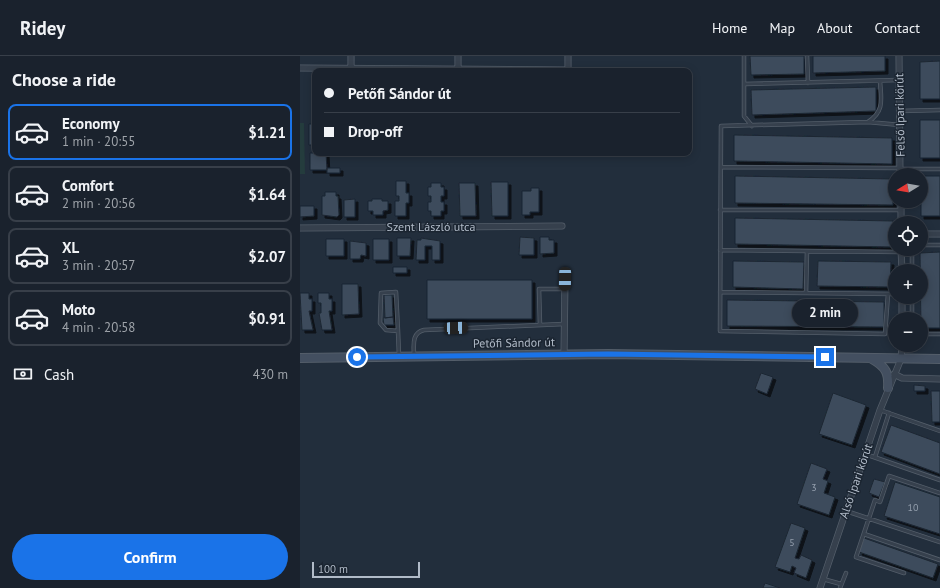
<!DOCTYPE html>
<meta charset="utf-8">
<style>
:root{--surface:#1a222d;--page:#272f39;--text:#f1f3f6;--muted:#9fa4aa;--line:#383f49;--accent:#1a73e8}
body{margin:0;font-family:"PT Sans",sans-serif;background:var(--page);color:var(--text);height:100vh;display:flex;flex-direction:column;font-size:15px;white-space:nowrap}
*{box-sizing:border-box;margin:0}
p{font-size:13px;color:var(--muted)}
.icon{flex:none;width:22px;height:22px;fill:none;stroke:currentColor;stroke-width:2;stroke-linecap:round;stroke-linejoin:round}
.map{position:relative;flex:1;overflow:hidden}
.side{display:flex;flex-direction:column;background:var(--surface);width:300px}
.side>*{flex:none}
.top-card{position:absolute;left:12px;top:12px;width:380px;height:88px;border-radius:8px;box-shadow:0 2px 10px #0003,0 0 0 1px var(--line);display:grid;align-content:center;height:88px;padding:0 12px;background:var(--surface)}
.needle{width:26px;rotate:259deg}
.controls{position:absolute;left:588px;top:112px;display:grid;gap:8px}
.controls a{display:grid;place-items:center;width:40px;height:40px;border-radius:50%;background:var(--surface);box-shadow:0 2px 10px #0003,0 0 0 1px var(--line);font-size:20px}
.scale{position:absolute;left:12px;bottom:10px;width:108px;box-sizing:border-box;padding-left:4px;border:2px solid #b1bbc8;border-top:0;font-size:11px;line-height:14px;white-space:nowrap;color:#b1bbc8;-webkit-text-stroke:3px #1b2531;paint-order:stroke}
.end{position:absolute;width:18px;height:18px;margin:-9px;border:5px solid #1a73e8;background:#fff;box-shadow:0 0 0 2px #fff}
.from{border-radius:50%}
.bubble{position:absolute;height:28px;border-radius:14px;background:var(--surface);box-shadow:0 2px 10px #0003,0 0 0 1px var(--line);font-size:13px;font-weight:700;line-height:28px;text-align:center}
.car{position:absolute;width:12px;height:24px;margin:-12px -6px;border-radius:5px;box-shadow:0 0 3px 1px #0007;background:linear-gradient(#222 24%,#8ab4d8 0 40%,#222 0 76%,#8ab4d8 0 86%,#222 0)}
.top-card b{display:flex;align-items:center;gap:14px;height:38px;font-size:15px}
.top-card b+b{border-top:1px solid var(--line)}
.top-card i{width:10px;height:10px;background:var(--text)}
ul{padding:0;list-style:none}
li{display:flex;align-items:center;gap:12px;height:56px;margin:0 8px 6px;padding:0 4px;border:2px solid var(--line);border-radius:8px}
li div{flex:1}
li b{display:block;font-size:15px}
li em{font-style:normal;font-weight:700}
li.on{border-color:var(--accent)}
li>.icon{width:36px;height:36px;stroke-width:1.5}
h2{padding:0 12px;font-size:18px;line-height:48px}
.pay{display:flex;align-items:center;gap:10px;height:44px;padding:0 12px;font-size:15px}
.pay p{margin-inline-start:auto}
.button{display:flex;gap:8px;margin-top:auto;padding:8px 12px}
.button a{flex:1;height:46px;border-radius:24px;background:var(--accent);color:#fff;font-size:16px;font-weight:700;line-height:46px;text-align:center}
header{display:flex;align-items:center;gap:24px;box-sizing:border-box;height:56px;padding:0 20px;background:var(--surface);border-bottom:1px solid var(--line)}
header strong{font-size:19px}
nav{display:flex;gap:22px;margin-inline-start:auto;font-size:14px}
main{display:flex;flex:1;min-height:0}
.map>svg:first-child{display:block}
</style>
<header>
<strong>Ridey</strong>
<nav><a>Home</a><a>Map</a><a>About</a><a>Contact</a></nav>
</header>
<main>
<section class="side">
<h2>Choose a ride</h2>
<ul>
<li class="on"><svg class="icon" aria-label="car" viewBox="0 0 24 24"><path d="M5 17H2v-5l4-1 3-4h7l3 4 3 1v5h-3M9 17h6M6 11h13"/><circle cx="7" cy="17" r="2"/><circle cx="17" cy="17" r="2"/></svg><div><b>Economy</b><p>1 min · 20:55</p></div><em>$1.21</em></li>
<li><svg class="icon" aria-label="car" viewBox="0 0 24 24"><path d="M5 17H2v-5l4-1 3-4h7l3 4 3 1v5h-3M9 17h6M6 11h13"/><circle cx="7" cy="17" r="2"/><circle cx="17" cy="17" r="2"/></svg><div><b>Comfort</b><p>2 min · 20:56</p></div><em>$1.64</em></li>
<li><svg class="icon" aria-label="car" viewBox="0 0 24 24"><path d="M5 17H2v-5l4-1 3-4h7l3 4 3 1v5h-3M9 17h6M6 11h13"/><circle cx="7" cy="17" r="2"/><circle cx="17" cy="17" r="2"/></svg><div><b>XL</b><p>3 min · 20:57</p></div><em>$2.07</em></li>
<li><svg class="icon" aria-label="car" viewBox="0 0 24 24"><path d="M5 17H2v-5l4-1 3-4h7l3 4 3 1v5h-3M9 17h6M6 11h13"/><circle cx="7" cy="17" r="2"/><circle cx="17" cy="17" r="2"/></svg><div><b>Moto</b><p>4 min · 20:58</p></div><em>$0.91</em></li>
</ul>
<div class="pay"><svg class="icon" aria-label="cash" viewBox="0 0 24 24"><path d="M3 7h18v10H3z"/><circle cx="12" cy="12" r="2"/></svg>Cash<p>430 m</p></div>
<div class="button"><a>Confirm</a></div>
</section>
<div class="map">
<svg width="640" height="532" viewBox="0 0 640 532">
<defs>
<filter id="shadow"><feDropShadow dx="3" dy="3" stdDeviation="0" flood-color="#0009"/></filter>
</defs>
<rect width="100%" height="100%" fill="#222e3c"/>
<path fill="#243c3d" d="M0,67H4L5,118H0Z"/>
<path fill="#3d4c5c" stroke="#1d2733" filter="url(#shadow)" d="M450,0H504V18L451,19Z
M513,0H585V15L513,17Z
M640,5V43H620V6Z
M576,31V55L452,59L451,34Z
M620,64H640V102H620Z
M9,68H15V89H9Z
M434,79L592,82V108L434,105Z
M10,97H26L27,114H10Z
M27,112H40V117H27Z
M435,120L593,123V149L435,147Z
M621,120H640V160H621Z
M96,125H106V137H109V147H106V160H95V145H99V140H96Z
M191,126H208V160H192Z
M131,127H141V131H144V140H141V146H144V155H141V160H131V155H128V146H131V140H128V131H131Z
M159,127H175L176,160H160Z
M231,132H239V156H230V159H222V135H231Z
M25,136H36V140H38L39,159L37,161L22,159V140H25Z
M55,143V161H44V144Z
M72,143H82V145H88V154L83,155V159H73V155H68V145H72Z
M0,150H14V160L0,161Z
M435,162L593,165V191L435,188Z
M220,181L234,182V199H219Z
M240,181H249V184H254V197L240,198Z
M97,182H111L110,200H97Z
M121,182L140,185V204H132V190H125V204H116L117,184H121Z
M26,183H44V200H26Z
M73,183H89V204H73Z
M50,185L66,187V200L61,199L60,203H50Z
M640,196V272H621L620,197Z
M433,205L504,206L503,233L433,231Z
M518,205L591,206L590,231L517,230Z
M93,211H107V217H93Z
M127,224H232V263H127Z
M42,228H58L59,258L42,259Z
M0,237H9V243H12V255H9L13,274H2Z
M18,237H29V243H32V255H29L32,274H22L19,257H21V247H18Z
M84,239H92L93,261L85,262Z
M427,244L584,246V271L427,270Z
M93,261L94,269H84L83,262Z
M461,317L473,321L467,338L455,333Z
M614,329L625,330V335H614Z
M631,335H640V366H632Z
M533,337L566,349L552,389L519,378Z
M591,369L640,387V418L581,396Z
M511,407L527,413L523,423L528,425L524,437L535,441L529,459L497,448Z
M574,423L585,426L579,441L569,437Z
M595,426L640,441V478L584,460Z
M491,467L505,472L495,502L499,503L501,499L512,504L506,522L494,517L496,512L492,510L490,516L475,511Z
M564,482L638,508L633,522L559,496Z
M465,527L480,532H463Z"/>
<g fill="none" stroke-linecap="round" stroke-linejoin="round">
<defs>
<path id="lane" d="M444,0V60L452,70
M507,0L508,27
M445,28L599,24
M600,55L640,54
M568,66C585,55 581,43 580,25
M421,111L600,112
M600,113H640
M420,154H601
M621,189H640
M420,194L601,196
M612,215V193
M96,236L98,275L86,274L80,267L81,237Z
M420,236L595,238
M506,237L507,195
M588,238L585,278L420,275L421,70L568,66L600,69
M612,241V263
M240,269L239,233H265
M98,275L99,300
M621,278H640
M114,300C114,290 111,277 124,274L264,268
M580,354L640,375
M565,398L640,424
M575,401L589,357
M546,455L640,486
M564,478L640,504
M604,517L556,501L575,444L580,446L589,420L640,437
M523,523L541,528
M540,532L546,517"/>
<path id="street" d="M599,0L600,119
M0,12L268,14V0
M51,12V0
M158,13V0
M601,145V167
M0,172L262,170
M621,178H640
M601,193L602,215
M602,241V263
M264,299L265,223
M594,318L602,322L640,323
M520,532L580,354L601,303L602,289"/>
<path id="secondary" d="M0,302L308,298L640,303
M572,303C586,311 589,317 588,332"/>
</defs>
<use href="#lane" stroke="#545e6a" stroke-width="4.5"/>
<use href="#street" stroke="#545e6a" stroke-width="7"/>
<use href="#secondary" stroke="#545e6a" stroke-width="10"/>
<use href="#lane" stroke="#36404d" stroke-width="3"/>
<use href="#street" stroke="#36404d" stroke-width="5.5"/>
<use href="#secondary" stroke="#434f60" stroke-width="8"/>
</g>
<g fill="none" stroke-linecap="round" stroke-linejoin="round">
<path stroke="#1a73e8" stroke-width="5" d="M57,301L308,298L525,301"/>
</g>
<g text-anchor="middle" stroke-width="3" stroke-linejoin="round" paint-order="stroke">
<g font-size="10" fill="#949fad">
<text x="514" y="435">3</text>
<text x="613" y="455">10</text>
<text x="492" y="490">5</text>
</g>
<g font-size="12" fill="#b1bbc8" stroke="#1b2531">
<text transform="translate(600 59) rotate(-91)" y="4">Felső Ipari körút</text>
<text x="131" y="175">Szent László utca</text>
<text transform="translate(214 287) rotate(-1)" y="4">Petőfi Sándor út</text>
<text transform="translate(556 425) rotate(-71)" y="4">Alsó Ipari körút</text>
</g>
</g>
</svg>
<div class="controls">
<a><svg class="needle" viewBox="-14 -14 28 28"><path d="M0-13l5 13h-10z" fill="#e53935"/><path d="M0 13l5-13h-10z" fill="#9fa4aa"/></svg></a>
<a><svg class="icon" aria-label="locate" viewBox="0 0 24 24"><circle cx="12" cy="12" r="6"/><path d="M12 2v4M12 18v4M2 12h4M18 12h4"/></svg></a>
<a>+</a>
<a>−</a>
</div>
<div class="scale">100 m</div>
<i class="end from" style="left:57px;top:301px"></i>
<i class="end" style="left:525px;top:301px"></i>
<div class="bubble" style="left:492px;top:243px;width:66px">2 min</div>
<i class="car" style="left:265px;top:223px;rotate:181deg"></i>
<i class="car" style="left:156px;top:272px;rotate:88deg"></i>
<div class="top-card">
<b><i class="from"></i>Petőfi Sándor út</b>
<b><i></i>Drop-off</b>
</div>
</div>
</main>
